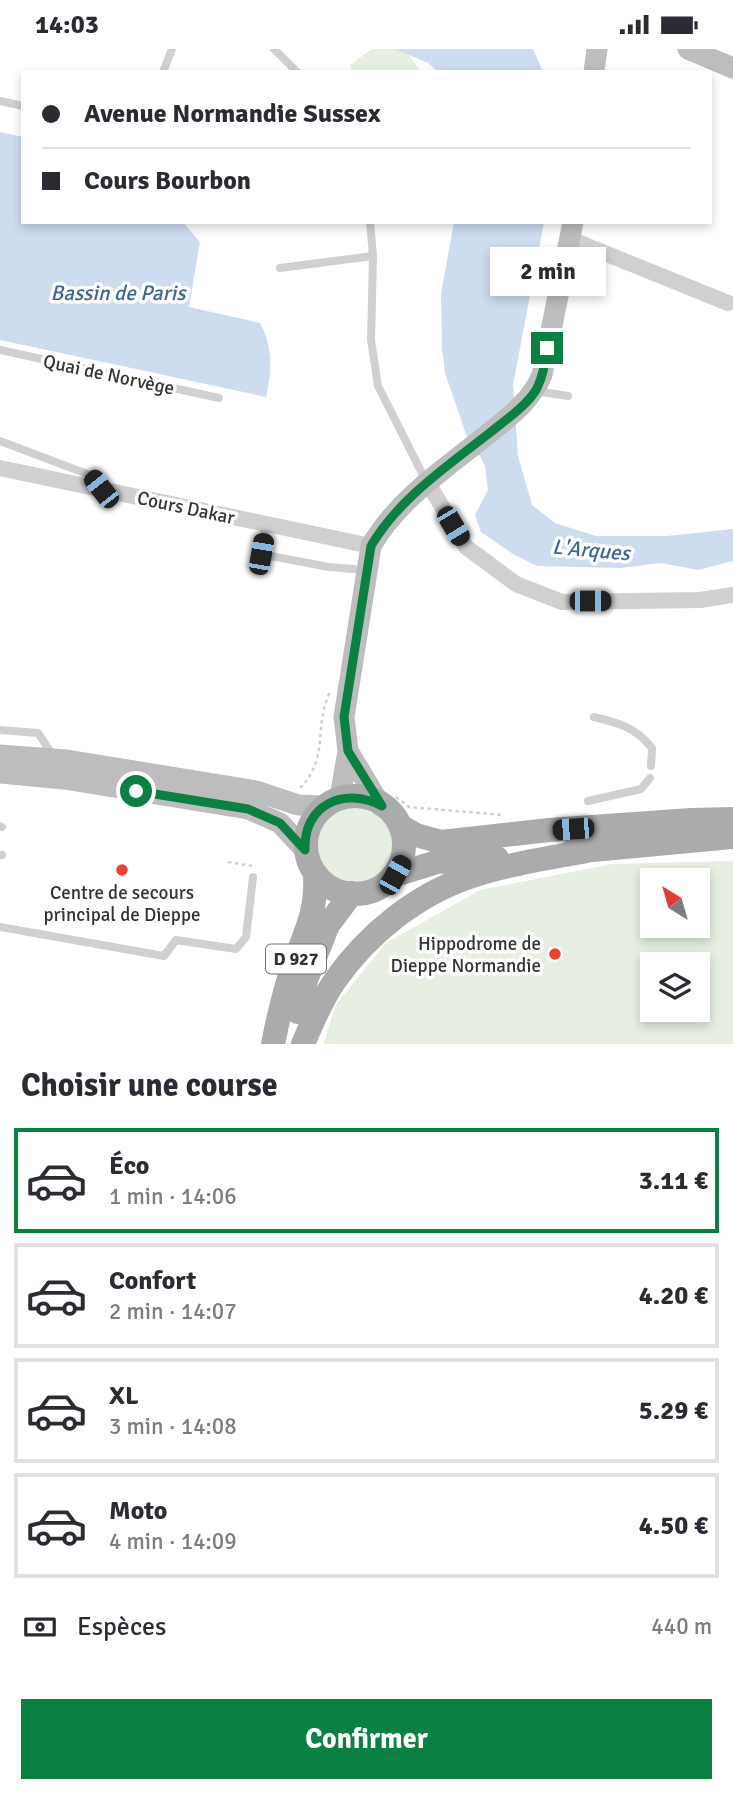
<!DOCTYPE html>
<html lang="fr">
<meta charset="utf-8">
<style>
:root{--surface:#fff;--page:#f7f7f7;--text:#2b2b33;--muted:#7c7c81;--line:#e1e1e2;--accent:#0b8043}
body{margin:0;font-family:Signika,sans-serif;background:var(--page);color:var(--text);height:100vh;display:flex;flex-direction:column;font-size:26px;white-space:nowrap}
*{box-sizing:border-box;margin:0}
p{font-size:23px;color:var(--muted)}
.icon{flex:none;width:38px;height:38px;fill:none;stroke:currentColor;stroke-width:2;stroke-linecap:round;stroke-linejoin:round}
.map{position:relative;height:995px;overflow:hidden}
.details{display:flex;flex-direction:column;background:var(--surface);flex:1}
.details>*{flex:none}
.hud{position:absolute;left:21px;top:21px;width:691px;height:154px;border-radius:0px;box-shadow:0 4px 10px #0003;display:grid;align-content:center;height:154px;padding:0 21px;background:var(--surface)}
.needle{width:46px;rotate:323deg}
.fabs{position:absolute;left:640px;top:819px;display:grid;gap:14px}
.fabs a{display:grid;place-items:center;width:70px;height:70px;border-radius:0px;background:var(--surface);box-shadow:0 4px 10px #0003;font-size:35px}
.end{position:absolute;width:32px;height:32px;margin:-16px;border:9px solid #0b8043;background:#fff;box-shadow:0 0 0 4px #fff}
.from{border-radius:50%}
.bubble{position:absolute;height:49px;border-radius:0px;background:var(--surface);box-shadow:0 4px 10px #0003;font-size:23px;font-weight:700;line-height:49px;text-align:center}
.car{position:absolute;width:21px;height:42px;margin:-21px -10px;border-radius:9px;box-shadow:0 0 5px 2px #0007;background:linear-gradient(#222 24%,#8ab4d8 0 40%,#222 0 76%,#8ab4d8 0 86%,#222 0)}
.hud b{display:flex;align-items:center;gap:24px;height:66px;font-size:26px}
.hud b+b{border-top:2px solid var(--line)}
.hud i{width:18px;height:18px;background:var(--text)}
ul{padding:0;list-style:none}
li{display:flex;align-items:center;gap:21px;height:105px;margin:0 14px 10px;padding:0 7px;border:4px solid var(--line);border-radius:0px}
li div{flex:1}
li b{display:block;font-size:26px}
li em{font-style:normal;font-weight:700}
li.selected{border-color:var(--accent)}
li>.icon{width:63px;height:63px;stroke-width:1.5}
h2{padding:0 21px;font-size:32px;line-height:84px}
.pay{display:flex;align-items:center;gap:18px;height:77px;padding:0 21px;font-size:26px}
.pay p{margin-inline-start:auto}
.action{display:flex;gap:14px;margin-top:auto;padding:14px 21px}
.action a{flex:1;height:80px;border-radius:0px;background:var(--accent);color:#fff;font-size:28px;font-weight:700;line-height:80px;text-align:center}
.status{display:flex;justify-content:space-between;align-items:center;height:49px;padding:0 35px;background:var(--surface);direction:ltr}
.status svg{height:19px;fill:currentColor}
.map>svg:first-child{display:block}
</style>
<div class="status"><b>14:03</b><svg viewBox="0 0 49 12"><path d="M0 12V9h3v3zM5 12V6h3v6zM10 12V3h3v9zM15 12V0h3v12zM26 1h20v11H26zM47 4h2v5h-2z"/></svg></div>
<div class="map">
<svg width="733" height="995" viewBox="0 0 733 995">
<rect width="100%" height="100%" fill="#fff"/>
<path fill="#e6efe1" fill-rule="evenodd" d="M372,0H405L421,23H353L350,16Z
M315 797a40 40 0 1 1 80 0a40 40 0 1 1-80 0Z
M733,812V995H323L336,955L386,894L480,841L612,815ZM653,831H698V877H653ZM698,915V961H653V915Z"/>
<path fill="#cddcef" d="M395,0H533L543,23H438L428,14Z
M0,83L23,88V173H183L200,193L189,258L260,274C273,297 272,324 266,348L0,291Z
M454,173H544L513,336L518,407L532,456L555,474L596,487H667L733,480V512L698,521L661,514L621,519L537,517L513,505L481,483L475,466L488,441L485,417L471,390L467,388L445,324L442,299L441,245Z"/>
<g fill="none" stroke-linecap="round" stroke-linejoin="round">
<path stroke="#d0d0d0" stroke-width="2.5" stroke-dasharray="3.5 3.5" stroke-linecap="butt" d="M300,739C331,707 312,677 331,641
M396,748L409,758L504,766
M228,813L253,817"/>
<path stroke="#d0d0d0" stroke-width="8" d="M274,0L297,23
M163,23L172,0
M0,52L23,57
M370,173L373,207L371,291L378,337L426,432
M280,219L373,207
M0,301L219,349
M535,342L568,347
M0,392L90,426L100,439
M266,475L260,505L329,518L365,521
M594,668C619,674 635,678 652,699L651,717
M0,681L38,684L54,708
M588,752L641,740L650,729
M0,777L2,778
M0,806H2
M0,878L164,907L176,891L236,900L246,888L253,828"/>
<path stroke="#d0d0d0" stroke-width="16" d="M570,190L728,254
M0,419L371,497
M428,434L466,498L516,535L562,553L700,551L733,546"/>
<path stroke="#bdbdbd" stroke-width="21" d="M688,0L733,19
M594,23L597,0
M348,702L381,757
M0,706L67,711L256,742L298,756L323,757
M0,724L64,730L248,760L280,774L305,801
M340,749L348,702L344,668L371,497C398,450 446,419 488,385C509,368 531,352 542,326L573,173"/>
<path stroke="#ababab" stroke-width="24" d="M306 796a49 49 0 1 1 98 0a49 49 0 1 1-98 0Z
M400,777L416,786L441,793L549,781L692,771L733,770
M571,803L733,788
M395,826L437,813L497,809
M298,963L306,931L328,876L352,844
M273,995C278,970 284,944 292,920C305,883 317,865 315,825
M303,995C312,974 321,952 334,933C367,885 417,845 472,827C509,815 549,809 587,802"/>
</g>
<g fill="none" stroke-linecap="round" stroke-linejoin="round">
<path stroke="#0b8043" stroke-width="9" d="M136,742L248,760L280,774L305,801C303,756 344,737 382,757L348,702L344,668L371,497C399,449 449,416 492,382C507,370 526,357 536,341C543,328 545,313 547,299"/>
</g>
<g fill="#ec4232" stroke="#fff" stroke-width="2.5">
<circle cx="122" cy="821" r="7"/>
<circle cx="555" cy="905" r="7"/>
</g>
<g text-anchor="middle" stroke-width="7" stroke-linejoin="round" paint-order="stroke">
<rect fill="#fff" stroke="#707070" stroke-width="2" x="266" y="895.5" width="60" height="29" rx="5"/>
<g font-size="18" font-weight="bold" fill="#333">
<text x="296" y="916">D 927</text>
</g>
<g font-size="19" fill="#333" stroke="#fff">
<text transform="translate(109 325) rotate(12)" y="7">Quai de Norvège</text>
<text transform="translate(186 458) rotate(12)" y="7">Cours Dakar</text>
</g>
<g font-size="19" fill="#333" stroke="#fff">
<text x="122" y="850">Centre de secours<tspan x="122" dy="22">principal de Dieppe</tspan></text>
<text x="541" y="901" text-anchor="end">Hippodrome de<tspan x="541" dy="22">Dieppe Normandie</tspan></text>
</g>
<g font-size="21" font-style="italic" fill="#3c669a" stroke="#fff">
<text x="118" y="251">Bassin de Paris</text>
<text transform="translate(591 501) rotate(5)" y="7">L'Arques</text>
</g>
</g>
</svg>
<div class="fabs">
<a><svg class="needle" viewBox="-14 -14 28 28"><path d="M0-13l5 13h-10z" fill="#e53935"/><path d="M0 13l5-13h-10z" fill="#7c7c81"/></svg></a>
<a><svg class="icon" aria-label="layers" viewBox="0 0 24 24"><path d="M12 4l9 5-9 5-9-5zM3 14l9 5 9-5"/></svg></a>
</div>
<i class="end from" style="left:136px;top:742px"></i>
<i class="end" style="left:547px;top:299px"></i>
<div class="bubble" style="left:490px;top:198px;width:116px">2 min</div>
<i class="car" style="left:101px;top:440px;rotate:322deg"></i>
<i class="car" style="left:453px;top:477px;rotate:149deg"></i>
<i class="car" style="left:261px;top:505px;rotate:10deg"></i>
<i class="car" style="left:590px;top:552px;rotate:90deg"></i>
<i class="car" style="left:573px;top:780px;rotate:266deg"></i>
<i class="car" style="left:395px;top:826px;rotate:29deg"></i>
<div class="hud">
<b><i class="from"></i>Avenue Normandie Sussex</b>
<b><i></i>Cours Bourbon</b>
</div>
</div>
<section class="details">
<h2>Choisir une course</h2>
<ul>
<li class="selected"><svg class="icon" aria-label="car" viewBox="0 0 24 24"><path d="M5 17H2v-5l4-1 3-4h7l3 4 3 1v5h-3M9 17h6M6 11h13"/><circle cx="7" cy="17" r="2"/><circle cx="17" cy="17" r="2"/></svg><div><b>Éco</b><p>1 min · 14:06</p></div><em>3.11 €</em></li>
<li><svg class="icon" aria-label="car" viewBox="0 0 24 24"><path d="M5 17H2v-5l4-1 3-4h7l3 4 3 1v5h-3M9 17h6M6 11h13"/><circle cx="7" cy="17" r="2"/><circle cx="17" cy="17" r="2"/></svg><div><b>Confort</b><p>2 min · 14:07</p></div><em>4.20 €</em></li>
<li><svg class="icon" aria-label="car" viewBox="0 0 24 24"><path d="M5 17H2v-5l4-1 3-4h7l3 4 3 1v5h-3M9 17h6M6 11h13"/><circle cx="7" cy="17" r="2"/><circle cx="17" cy="17" r="2"/></svg><div><b>XL</b><p>3 min · 14:08</p></div><em>5.29 €</em></li>
<li><svg class="icon" aria-label="car" viewBox="0 0 24 24"><path d="M5 17H2v-5l4-1 3-4h7l3 4 3 1v5h-3M9 17h6M6 11h13"/><circle cx="7" cy="17" r="2"/><circle cx="17" cy="17" r="2"/></svg><div><b>Moto</b><p>4 min · 14:09</p></div><em>4.50 €</em></li>
</ul>
<div class="pay"><svg class="icon" aria-label="cash" viewBox="0 0 24 24"><path d="M3 7h18v10H3z"/><circle cx="12" cy="12" r="2"/></svg>Espèces<p>440 m</p></div>
<div class="action"><a>Confirmer</a></div>
</section>
